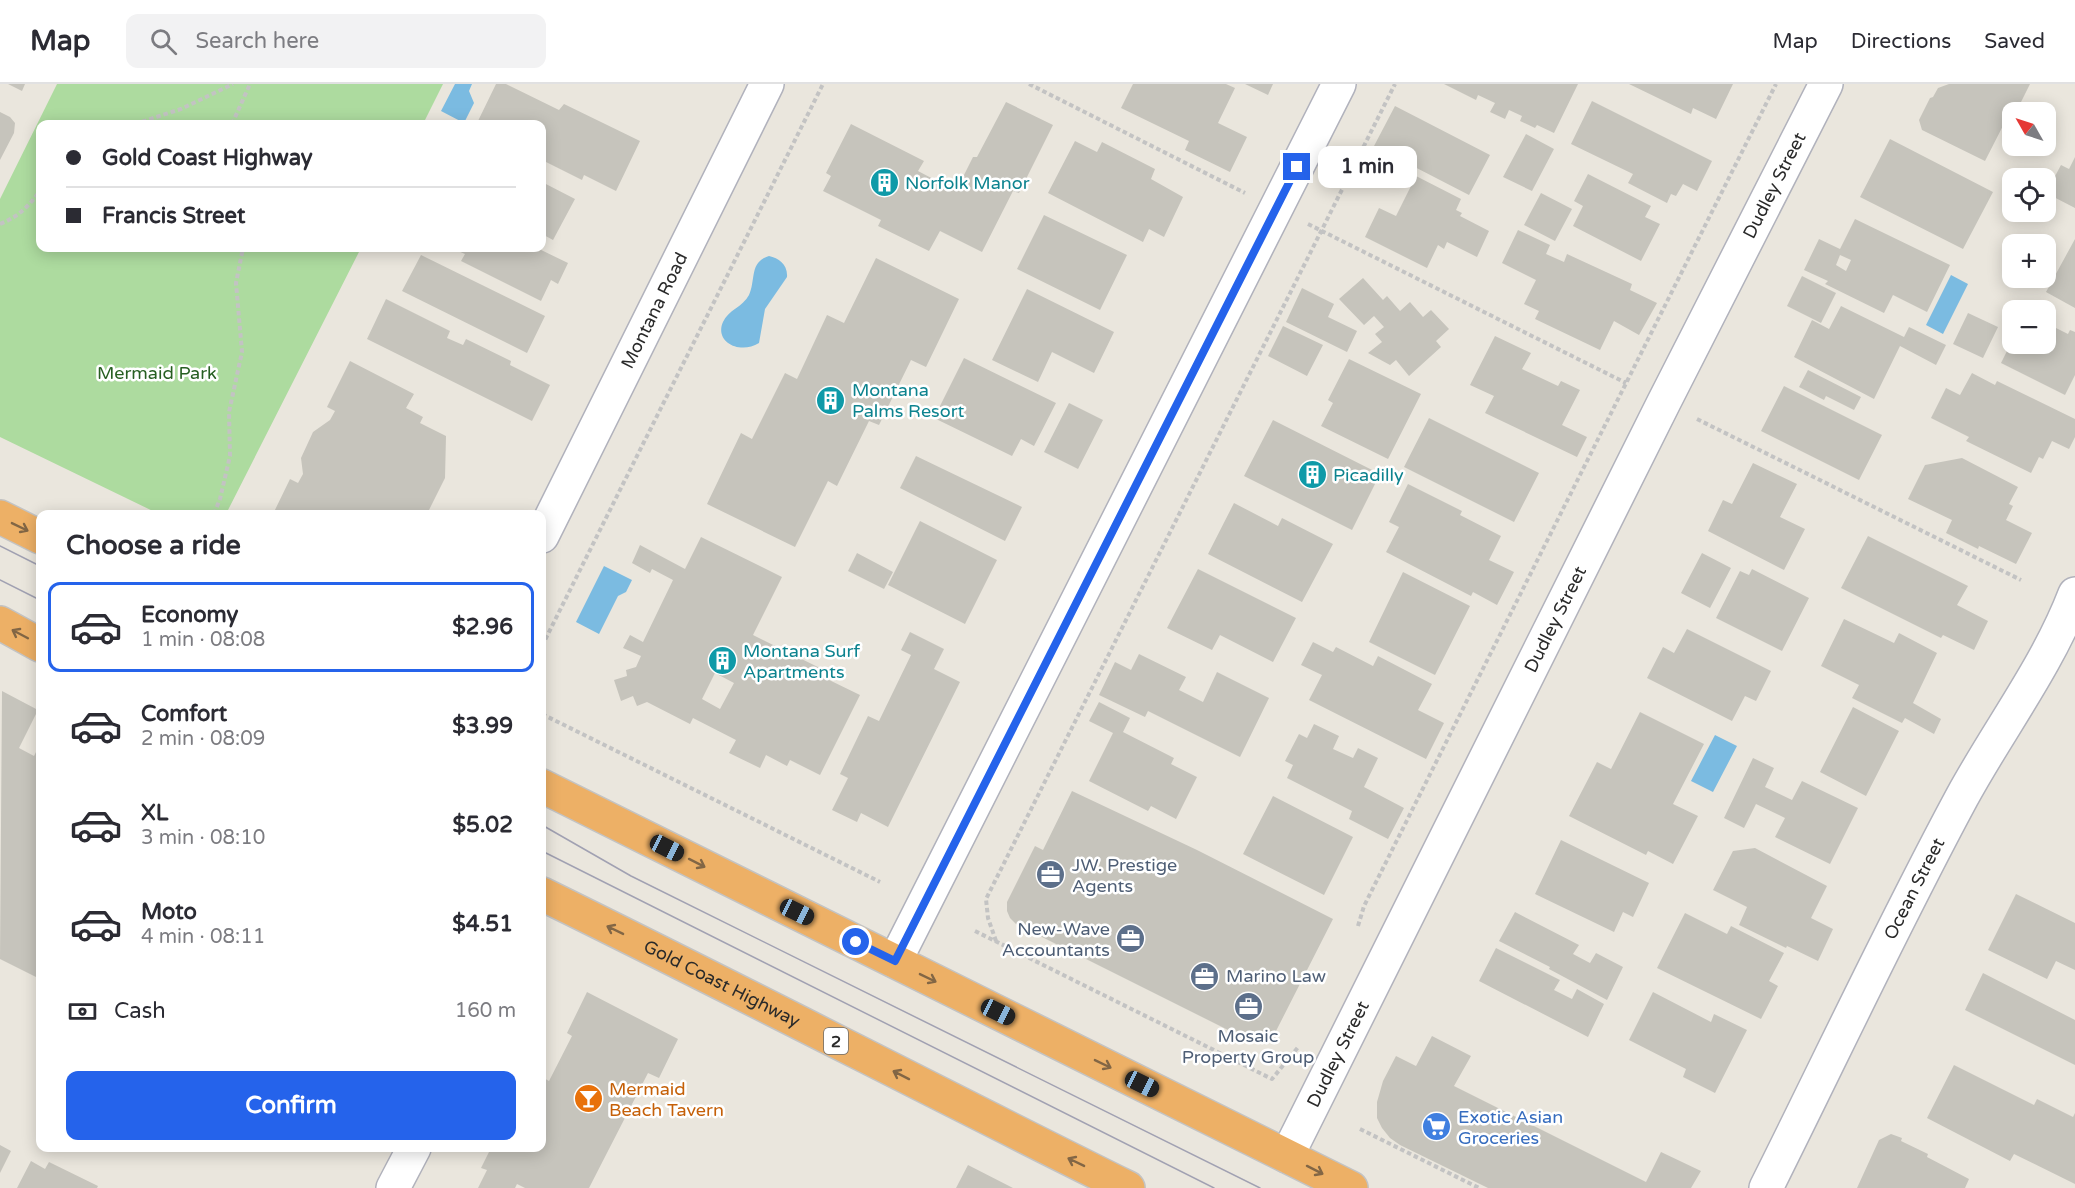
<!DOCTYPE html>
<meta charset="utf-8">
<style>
:root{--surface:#fff;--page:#f2f2f3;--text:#2b2b33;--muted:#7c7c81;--line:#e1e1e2;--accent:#2563eb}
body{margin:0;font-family:"Varela Round",sans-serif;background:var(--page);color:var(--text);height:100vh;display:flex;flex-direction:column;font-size:22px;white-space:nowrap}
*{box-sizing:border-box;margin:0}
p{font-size:20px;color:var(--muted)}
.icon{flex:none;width:33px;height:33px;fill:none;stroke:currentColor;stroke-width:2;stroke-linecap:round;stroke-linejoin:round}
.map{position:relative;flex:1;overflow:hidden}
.side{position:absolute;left:36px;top:426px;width:510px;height:642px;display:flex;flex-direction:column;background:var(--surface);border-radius:12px;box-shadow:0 3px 15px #0003}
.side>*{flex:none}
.guide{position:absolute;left:36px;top:36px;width:510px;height:132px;border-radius:12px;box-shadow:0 3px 15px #0003;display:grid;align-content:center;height:132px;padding:0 30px;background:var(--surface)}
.needle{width:39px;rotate:309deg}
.controls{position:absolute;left:2002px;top:18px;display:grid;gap:12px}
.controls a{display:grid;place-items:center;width:54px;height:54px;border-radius:12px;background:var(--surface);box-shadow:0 3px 15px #0003;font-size:30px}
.end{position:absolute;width:27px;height:27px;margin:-14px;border:8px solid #2563eb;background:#fff;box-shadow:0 0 0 3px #fff}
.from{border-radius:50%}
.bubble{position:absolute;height:42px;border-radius:12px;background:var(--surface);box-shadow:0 3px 15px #0003;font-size:20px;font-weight:700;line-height:42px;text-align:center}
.car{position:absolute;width:18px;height:36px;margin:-18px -9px;border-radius:8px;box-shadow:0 0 4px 2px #0007;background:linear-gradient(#222 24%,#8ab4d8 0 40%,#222 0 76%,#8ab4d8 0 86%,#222 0)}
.guide b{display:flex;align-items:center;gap:21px;height:57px;font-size:22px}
.guide b+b{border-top:2px solid var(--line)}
.guide i{width:15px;height:15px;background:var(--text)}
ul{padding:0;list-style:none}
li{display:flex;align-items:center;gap:18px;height:90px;margin:0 12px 9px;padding:0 18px;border:3px solid transparent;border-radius:12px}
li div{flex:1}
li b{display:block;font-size:22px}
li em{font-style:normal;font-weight:700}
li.on{border-color:var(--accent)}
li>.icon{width:54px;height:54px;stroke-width:1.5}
h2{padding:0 30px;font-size:27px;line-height:72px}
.pay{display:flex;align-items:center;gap:15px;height:66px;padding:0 30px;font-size:22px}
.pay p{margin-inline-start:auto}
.cta{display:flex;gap:12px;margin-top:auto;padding:12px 30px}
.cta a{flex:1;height:69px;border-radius:12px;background:var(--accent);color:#fff;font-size:24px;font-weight:700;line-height:69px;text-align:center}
header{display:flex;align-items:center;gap:36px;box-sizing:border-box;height:84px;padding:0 30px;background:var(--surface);border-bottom:2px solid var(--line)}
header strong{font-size:28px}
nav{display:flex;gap:33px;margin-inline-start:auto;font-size:21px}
.search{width:420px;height:54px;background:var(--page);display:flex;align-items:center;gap:15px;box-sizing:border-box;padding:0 21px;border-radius:12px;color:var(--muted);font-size:22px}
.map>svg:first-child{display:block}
</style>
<header>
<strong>Map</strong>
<div class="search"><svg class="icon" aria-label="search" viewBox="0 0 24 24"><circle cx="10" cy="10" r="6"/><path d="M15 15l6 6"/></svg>Search here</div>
<nav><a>Map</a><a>Directions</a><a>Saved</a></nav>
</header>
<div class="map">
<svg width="2075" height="1104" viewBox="0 0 2075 1104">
<rect width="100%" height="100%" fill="#eae6dd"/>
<path fill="#addb9f" d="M57,0H443L423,40H40V164H361L226,430H159L0,353V115Z"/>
<path fill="#7bbbe1" d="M455,0H472L469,7L474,19L464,39L441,27Z
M769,172C779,174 788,181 787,193L765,225L759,259C740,271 714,258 723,238C728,226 743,223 749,211C756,196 749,178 769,172Z
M1951,191L1968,200L1943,250L1926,241Z
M604,482L632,496L626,508L618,512L599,550L576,538Z
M1715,651L1737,662L1713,708L1691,697Z"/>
<path fill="#c6c4bc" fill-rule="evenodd" d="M8,0H25L22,7Z
M496,0H506L559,26L564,20L640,57L616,107L584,91L582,96L542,76V40H486L478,37Z
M1133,0H1226L1235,4L1218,39L1247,53L1230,88L1185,66L1189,57L1121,24Z
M1245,0H1273L1268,11Z
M1444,0H1578L1554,49L1537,41L1535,44L1520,37L1522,32L1509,26L1505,35L1490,28L1495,19L1478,11L1476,16Z
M1629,0H1733L1716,35L1693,24L1691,30Z
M1949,0H2030L2016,28H2013V32L2009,30L1985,77L1922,46L1919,36L1930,14L1933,13L1938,4Z
M1592,17L1712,77L1697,107L1683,100L1676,112L1671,110L1667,119L1628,99L1633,90L1571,60Z
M1006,18L1053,41L1019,109L1013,107L982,168L940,147L929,167L878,142L881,136L823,107L831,92L826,89L851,40L924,77L918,87L956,107L973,73H977Z
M1395,22L1490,71L1469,111L1374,62Z
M0,28L10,33L15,39L14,49L0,76Z
M1526,50L1554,65L1532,107L1503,93Z
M1890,55L1993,108L1963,165L1860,113Z
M1075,57L1097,68L1102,58L1155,85L1151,95L1183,113L1164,153L1149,145L1143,158L1048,109Z
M2075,73V124L2046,109L2061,81L2069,85Z
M1588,90L1651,122L1645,133L1660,140L1641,177L1573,142L1583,122L1574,117Z
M1416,92L1461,115L1456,126L1462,129L1460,132L1489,147L1477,173L1447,158L1444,165L1438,161L1427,184L1365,153L1379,124L1396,132Z
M542,98L575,115L553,156L542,150Z
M1541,109L1572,125L1555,157L1524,141Z
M1044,131L1127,171L1100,226L1017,185Z
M1855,135L1950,181L1927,228L1893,211L1884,229L1825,200L1828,197L1804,186L1819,155L1840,165ZM1840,171L1851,176L1846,187L1836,181Z
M1518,146L1550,161L1546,170L1564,178L1567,170L1632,200L1630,206L1657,219L1639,251L1614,237L1600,266L1535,235L1539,227L1524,220L1536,196L1502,179Z
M2075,155V224L2046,208Z
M451,164H537L568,179L558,200L551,196L541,217L461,177L465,170Z
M421,171L545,232L527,269L402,207Z
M876,174L959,215L926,283L911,276L879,341L869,337L837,402L828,397L795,463L707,420L741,349L752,355L785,289L797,295L827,231L844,239Z
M1802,192L1836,209L1821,239L1787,222Z
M1363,194L1383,216L1387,212L1400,227L1410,218L1423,233L1431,226L1449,245L1436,257L1441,263L1409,292L1396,276L1390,281L1368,269L1382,258L1375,250L1384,243L1374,232L1364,241L1339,215Z
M1302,204L1334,220L1328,233L1357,247L1347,268L1286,238Z
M1027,205L1114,248L1094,289L1052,268L1038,298L992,276Z
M386,215L450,247L447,254L463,261L466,255L511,277L510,281L550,301L532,337L367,255Z
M1841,222L1904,253L1909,243L1946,261L1936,281L1900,262L1874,315L1794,273L1812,236L1829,245Z
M1968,229L1998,243L1983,274L1953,260Z
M2046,239L2068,250L2070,246L2075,248V291L2065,311L2001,279L2013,255V260H2046Z
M1283,242L1323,261L1307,292L1268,272Z
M1495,252L1531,269L1522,285L1558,302L1561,297L1580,306L1562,341L1587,353L1577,373L1485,329L1494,312L1470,301Z
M964,274L1056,319L1034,362L1021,355L1012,372L934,334Z
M1349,275L1421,310L1388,375L1321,342L1333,319L1328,316Z
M350,277L414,310L406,324L423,333L420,339L446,352L445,394L427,430H273L290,395L298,399L303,390L301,374L313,348L330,336L335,327L327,323Z
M1808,286L1861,313L1854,326L1826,312L1824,316L1799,303Z
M1972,289L1995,301L1997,297L2075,335V353L2069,365L2052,357L2043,375L2039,373L2031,389L1966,357L1969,353L1931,334L1946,304L1960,311Z
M1784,302L1882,351L1859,396L1761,347Z
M1069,319L1103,336L1078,385L1044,368Z
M1429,334L1539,389L1514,438L1404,383Z
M1273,336L1380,390L1352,446L1244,392Z
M916,372L1022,423L1005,457L900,404Z
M1962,374L2018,403L2009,420L2013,422L2006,436L2032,449L2016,480L1979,462L1978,465L1946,449L1952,436L1908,415L1925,381Z
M1753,379L1797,400L1780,433L1805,445L1784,486L1708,447L1723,416L1732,420Z
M1408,400L1462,427L1460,431L1501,452L1489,476L1514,488L1497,521L1473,508L1471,512L1386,468L1399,443L1389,438Z
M1234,419L1278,442L1282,434L1333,460L1302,518L1208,470Z
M920,437L997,476L965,540L888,501Z
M1868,452L1968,502L1957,521L1988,537L1974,566L1943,551L1941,554L1841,504Z
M701,453L782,493L753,551L826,587L823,593L860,611L820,691L790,676L787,682L766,671L760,684L729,669L736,656L693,634L690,640L647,618L637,622L633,612L621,617L614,596L627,592L626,586L636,583L641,572L623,564L630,551L643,558L673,496L652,485L650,489L632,479L640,461L685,485ZM715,589L734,599L720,625L702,615Z
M857,469L893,488L884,505L848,487Z
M1702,469L1731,484L1710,524L1681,509Z
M1198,485L1296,534L1273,578L1220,551L1212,566L1167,544Z
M1752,485L1809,514L1782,567L1716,534L1740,487L1749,491Z
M1403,488L1470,522L1435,591L1369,558Z
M1844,535L1894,559L1899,549L1937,569L1913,619L1941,635L1934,650L1905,634L1902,639L1852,614L1859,601L1821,582Z
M1687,545L1771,587L1756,617L1745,612L1732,637L1647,594L1663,563L1674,569Z
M910,548L944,565L934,585L960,598L888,743L861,729L857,738L832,726L848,694L840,690L868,632L879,637L911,571L901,566Z
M1313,558L1333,568L1336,563L1373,582L1378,572L1432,600L1418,626L1444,639L1426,675L1309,616L1322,591L1301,581Z
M1139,570L1186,593L1179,606L1203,618L1217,588L1269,614L1240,673L1148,627L1145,633L1099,611L1115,578L1131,586Z
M2,607L38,626L19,664L34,672L40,660V895L0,875Z
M1099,618L1130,634L1123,648L1174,674L1171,680L1197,693L1176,735L1151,722L1148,727L1089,697L1113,649L1089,637Z
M1853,623L1899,647L1866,712L1820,688Z
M1640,628L1704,660L1673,720L1698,732L1673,780L1648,767L1646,771L1569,732L1597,678L1611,685Z
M1314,640L1339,652L1333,665L1353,674L1358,664L1378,674L1364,703L1404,724L1388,755L1349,735L1352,727L1287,694L1293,681L1285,677L1299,650L1307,654Z
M1753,674L1774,684L1765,703L1792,716L1802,697L1858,724L1830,780L1775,753L1785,734L1756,720L1744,744L1724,734Z
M1072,707L1197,766L1333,835L1275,949L1254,959L1016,840L1010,834L1007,827V818L1035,762L1043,766Z
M1273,712L1353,753L1324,811L1243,770Z
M1561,756L1649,799L1633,833L1623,828L1614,848L1535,810Z
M1755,764L1827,802L1811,834L1833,845L1818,877L1787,862L1786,864L1739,841L1747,823L1713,806L1733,767Z
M2016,810L2075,839V886L2056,877L2047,895L1988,866Z
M1515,828L1579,861L1573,870L1590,879L1596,869L1623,883L1607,916L1549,885L1550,883L1499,857Z
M1685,829L1727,850L1731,842L1784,869L1769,897L1778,902L1761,935L1657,884Z
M1496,864L1560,896L1554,906L1572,915L1577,905L1604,920L1588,953L1479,897Z
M1983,889L2075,936V981L1965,926Z
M587,908L678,955L659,994L648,989L589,1104H525L517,1100L515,1104H478L487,1086L481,1084L491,1064H542V993L549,997L572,952L567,949Z
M1653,908L1711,938L1714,930L1747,946L1715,1009L1683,993L1686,985L1629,956Z
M1432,952L1471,972L1454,1002L1646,1098L1661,1068L1701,1087L1691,1104H1488L1400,1061L1390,1054L1382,1044L1377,1034V1018L1383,997L1396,972L1416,982Z
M1954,981L2034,1021L2037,1015L2073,1033L2075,1029V1100L2014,1070L2010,1077L1927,1034Z
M1891,1050L1902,1054L1901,1057L1928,1070L1927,1073L1969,1095L1965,1104H1857L1879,1056Z
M0,1061L11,1067L0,1089Z
M31,1077L45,1085L49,1078L98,1102L97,1104H17Z
M968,1081L1013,1104H956Z"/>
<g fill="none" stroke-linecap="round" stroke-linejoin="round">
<defs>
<g id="street">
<path id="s1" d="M542,452L767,0"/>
<path d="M895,877L1339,0"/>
<path id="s2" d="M1287,1072L1664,318L1826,0"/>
<path d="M393,1104L414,1064"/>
<path id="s3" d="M1766,1104C1831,974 1893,841 1962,713C1999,645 2047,583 2075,510"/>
</g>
<g id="highway">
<path d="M0,433L40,453"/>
<path d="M0,539L40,561"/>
<path d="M542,702L1351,1104"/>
<path id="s4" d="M542,810C738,906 932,1007 1128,1104"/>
</g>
</defs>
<use href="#street" stroke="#b1b2bc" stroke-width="36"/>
<use href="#highway" stroke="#c3c3c3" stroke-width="36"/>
<path stroke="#c3c3c3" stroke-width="4" stroke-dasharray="4.5 3" stroke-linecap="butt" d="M1029,0L1245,109
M135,40L181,25L233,0
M232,40L250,0
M0,140C18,133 29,122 40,107
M1308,140L1626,299
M1697,335L2021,496
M214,430L220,415L230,372L229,328L242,268L236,199L243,164
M542,562L823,0
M542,630L880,798
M1358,842L1364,822L1776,0
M975,847L1272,995L1299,962
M996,857L988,834L986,815L1395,0
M1360,1045L1479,1104"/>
<use href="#street" stroke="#fff" stroke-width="33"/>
<use href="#highway" stroke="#edb066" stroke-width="33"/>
<path stroke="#a1a1b2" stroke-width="1.5" d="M0,462L40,482
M0,496L40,516
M542,741L631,792L1260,1104
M542,767L1214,1104"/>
</g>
<defs><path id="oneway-shaft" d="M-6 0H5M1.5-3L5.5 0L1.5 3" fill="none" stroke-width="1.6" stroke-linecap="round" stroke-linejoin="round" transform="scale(1.5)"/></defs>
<g stroke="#826645">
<use href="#oneway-shaft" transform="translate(20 443) rotate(26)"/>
<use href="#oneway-shaft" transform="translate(20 550) rotate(-152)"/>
<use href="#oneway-shaft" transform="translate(697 779) rotate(27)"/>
<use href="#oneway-shaft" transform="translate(615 846) rotate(-154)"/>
<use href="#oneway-shaft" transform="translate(928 894) rotate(26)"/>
<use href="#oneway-shaft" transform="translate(1103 980) rotate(26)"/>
<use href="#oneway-shaft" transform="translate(901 991) rotate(-153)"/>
<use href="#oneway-shaft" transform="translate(1076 1078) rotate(-154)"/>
<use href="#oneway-shaft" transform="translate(1315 1086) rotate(27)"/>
</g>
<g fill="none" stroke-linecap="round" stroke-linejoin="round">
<path stroke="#2563eb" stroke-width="8" d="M856,858L895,877L1297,83"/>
</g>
<defs>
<symbol id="building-disc" viewBox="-11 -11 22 22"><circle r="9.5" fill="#0f9aa8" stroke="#fff"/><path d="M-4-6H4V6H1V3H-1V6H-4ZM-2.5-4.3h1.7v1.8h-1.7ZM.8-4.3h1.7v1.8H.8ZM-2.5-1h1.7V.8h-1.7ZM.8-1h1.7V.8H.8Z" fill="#fff"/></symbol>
<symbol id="office-disc" viewBox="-11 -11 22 22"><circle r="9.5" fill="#5c6f8a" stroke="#fff"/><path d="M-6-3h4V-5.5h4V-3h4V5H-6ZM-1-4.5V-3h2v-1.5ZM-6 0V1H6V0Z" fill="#fff"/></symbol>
<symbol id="bar-disc" viewBox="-11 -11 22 22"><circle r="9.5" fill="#e8710a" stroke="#fff"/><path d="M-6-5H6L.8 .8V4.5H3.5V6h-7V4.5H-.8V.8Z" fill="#fff"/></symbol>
<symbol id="supermarket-disc" viewBox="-11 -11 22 22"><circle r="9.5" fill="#3f7fe0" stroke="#fff"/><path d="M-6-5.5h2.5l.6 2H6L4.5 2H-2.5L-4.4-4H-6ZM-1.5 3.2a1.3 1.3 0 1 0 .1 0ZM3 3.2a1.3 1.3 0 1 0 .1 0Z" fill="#fff"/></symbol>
</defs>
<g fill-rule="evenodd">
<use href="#building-disc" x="868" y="82" width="33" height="33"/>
<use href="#building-disc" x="814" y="300" width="33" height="33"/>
<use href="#building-disc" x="1296" y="374" width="33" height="33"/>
<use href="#building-disc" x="706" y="560" width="33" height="33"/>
<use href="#office-disc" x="1034" y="774" width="33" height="33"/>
<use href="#office-disc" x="1114" y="838" width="33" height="33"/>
<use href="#office-disc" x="1188" y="876" width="33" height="33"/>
<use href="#office-disc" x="1232" y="906" width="33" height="33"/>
<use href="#bar-disc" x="572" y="998" width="33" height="33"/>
<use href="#supermarket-disc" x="1420" y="1026" width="33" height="33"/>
</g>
<g text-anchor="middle" stroke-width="5" stroke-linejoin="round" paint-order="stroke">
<rect fill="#fff" stroke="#6a6a6a" stroke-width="1.5" x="824" y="944" width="24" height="26" rx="4.5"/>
<g font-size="16" font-weight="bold" fill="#2a2a2a">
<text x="836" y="963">2</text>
</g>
<g font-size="18" fill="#0d838f" stroke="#fff" text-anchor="start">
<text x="905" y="105">Norfolk Manor</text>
<text x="852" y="312">Montana<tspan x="852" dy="21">Palms Resort</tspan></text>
<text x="1333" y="397">Picadilly</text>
<text x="743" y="573">Montana Surf<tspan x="743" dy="21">Apartments</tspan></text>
</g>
<g font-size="18" fill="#2a2a2a" stroke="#fff">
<text dy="6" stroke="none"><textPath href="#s2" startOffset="1086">Dudley Street</textPath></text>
<text dy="6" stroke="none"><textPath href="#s1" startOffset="252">Montana Road</textPath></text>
<text dy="6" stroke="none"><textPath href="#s2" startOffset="600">Dudley Street</textPath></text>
<text dy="6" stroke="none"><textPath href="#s3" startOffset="334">Ocean Street</textPath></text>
<text dy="6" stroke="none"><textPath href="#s4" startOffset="201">Gold Coast Highway</textPath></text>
<text dy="6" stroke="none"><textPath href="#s2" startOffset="114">Dudley Street</textPath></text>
</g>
<g font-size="18" fill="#275f22" stroke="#fff">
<text x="157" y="295">Mermaid Park</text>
</g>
<g font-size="18" fill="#4e5e75" stroke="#fff" text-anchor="start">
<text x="1072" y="787">JW. Prestige<tspan x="1072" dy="21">Agents</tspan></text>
<text x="1110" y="851" text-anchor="end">New-Wave<tspan x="1110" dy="21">Accountants</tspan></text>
<text x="1226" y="898">Marino Law</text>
<text x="1248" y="958" text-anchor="middle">Mosaic<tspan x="1248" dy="21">Property Group</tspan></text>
</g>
<g font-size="18" fill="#c56008" stroke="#fff" text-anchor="start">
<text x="609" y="1011">Mermaid<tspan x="609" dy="21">Beach Tavern</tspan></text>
</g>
<g font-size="18" fill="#366cbe" stroke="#fff" text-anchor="start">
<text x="1458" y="1039">Exotic Asian<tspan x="1458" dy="21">Groceries</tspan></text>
</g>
</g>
</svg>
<div class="controls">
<a><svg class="needle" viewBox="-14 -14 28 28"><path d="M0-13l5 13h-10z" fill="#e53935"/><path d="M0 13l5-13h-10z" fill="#7c7c81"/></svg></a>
<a><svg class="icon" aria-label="locate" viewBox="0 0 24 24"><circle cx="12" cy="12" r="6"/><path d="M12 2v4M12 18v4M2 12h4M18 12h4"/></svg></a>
<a>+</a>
<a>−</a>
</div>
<i class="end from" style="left:856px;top:858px"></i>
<i class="end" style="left:1297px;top:83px"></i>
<div class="bubble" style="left:1318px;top:62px;width:99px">1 min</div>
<i class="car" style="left:667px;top:764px;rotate:117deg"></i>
<i class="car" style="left:797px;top:828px;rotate:116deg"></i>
<i class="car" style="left:998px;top:928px;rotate:116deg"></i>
<i class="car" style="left:1142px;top:1000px;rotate:116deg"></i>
<div class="guide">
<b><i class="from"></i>Gold Coast Highway</b>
<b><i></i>Francis Street</b>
</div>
<section class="side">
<h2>Choose a ride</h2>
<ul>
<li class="on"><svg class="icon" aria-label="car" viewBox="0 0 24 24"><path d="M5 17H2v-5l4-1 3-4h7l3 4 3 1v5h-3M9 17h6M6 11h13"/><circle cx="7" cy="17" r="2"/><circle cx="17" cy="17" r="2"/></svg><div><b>Economy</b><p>1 min · 08:08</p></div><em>$2.96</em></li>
<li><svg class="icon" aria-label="car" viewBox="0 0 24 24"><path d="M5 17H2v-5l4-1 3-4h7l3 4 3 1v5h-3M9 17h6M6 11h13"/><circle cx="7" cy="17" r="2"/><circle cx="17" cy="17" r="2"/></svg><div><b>Comfort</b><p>2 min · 08:09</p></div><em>$3.99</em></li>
<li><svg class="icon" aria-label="car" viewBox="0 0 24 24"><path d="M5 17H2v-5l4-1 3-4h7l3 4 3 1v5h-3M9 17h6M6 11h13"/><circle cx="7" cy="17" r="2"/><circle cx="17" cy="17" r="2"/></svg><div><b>XL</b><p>3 min · 08:10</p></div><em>$5.02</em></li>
<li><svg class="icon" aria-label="car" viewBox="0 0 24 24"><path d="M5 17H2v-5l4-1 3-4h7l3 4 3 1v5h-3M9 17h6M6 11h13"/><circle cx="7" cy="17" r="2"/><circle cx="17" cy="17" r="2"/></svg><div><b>Moto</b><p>4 min · 08:11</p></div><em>$4.51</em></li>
</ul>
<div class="pay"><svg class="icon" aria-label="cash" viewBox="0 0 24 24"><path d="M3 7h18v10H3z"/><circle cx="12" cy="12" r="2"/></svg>Cash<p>160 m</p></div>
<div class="cta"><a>Confirm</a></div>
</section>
</div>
